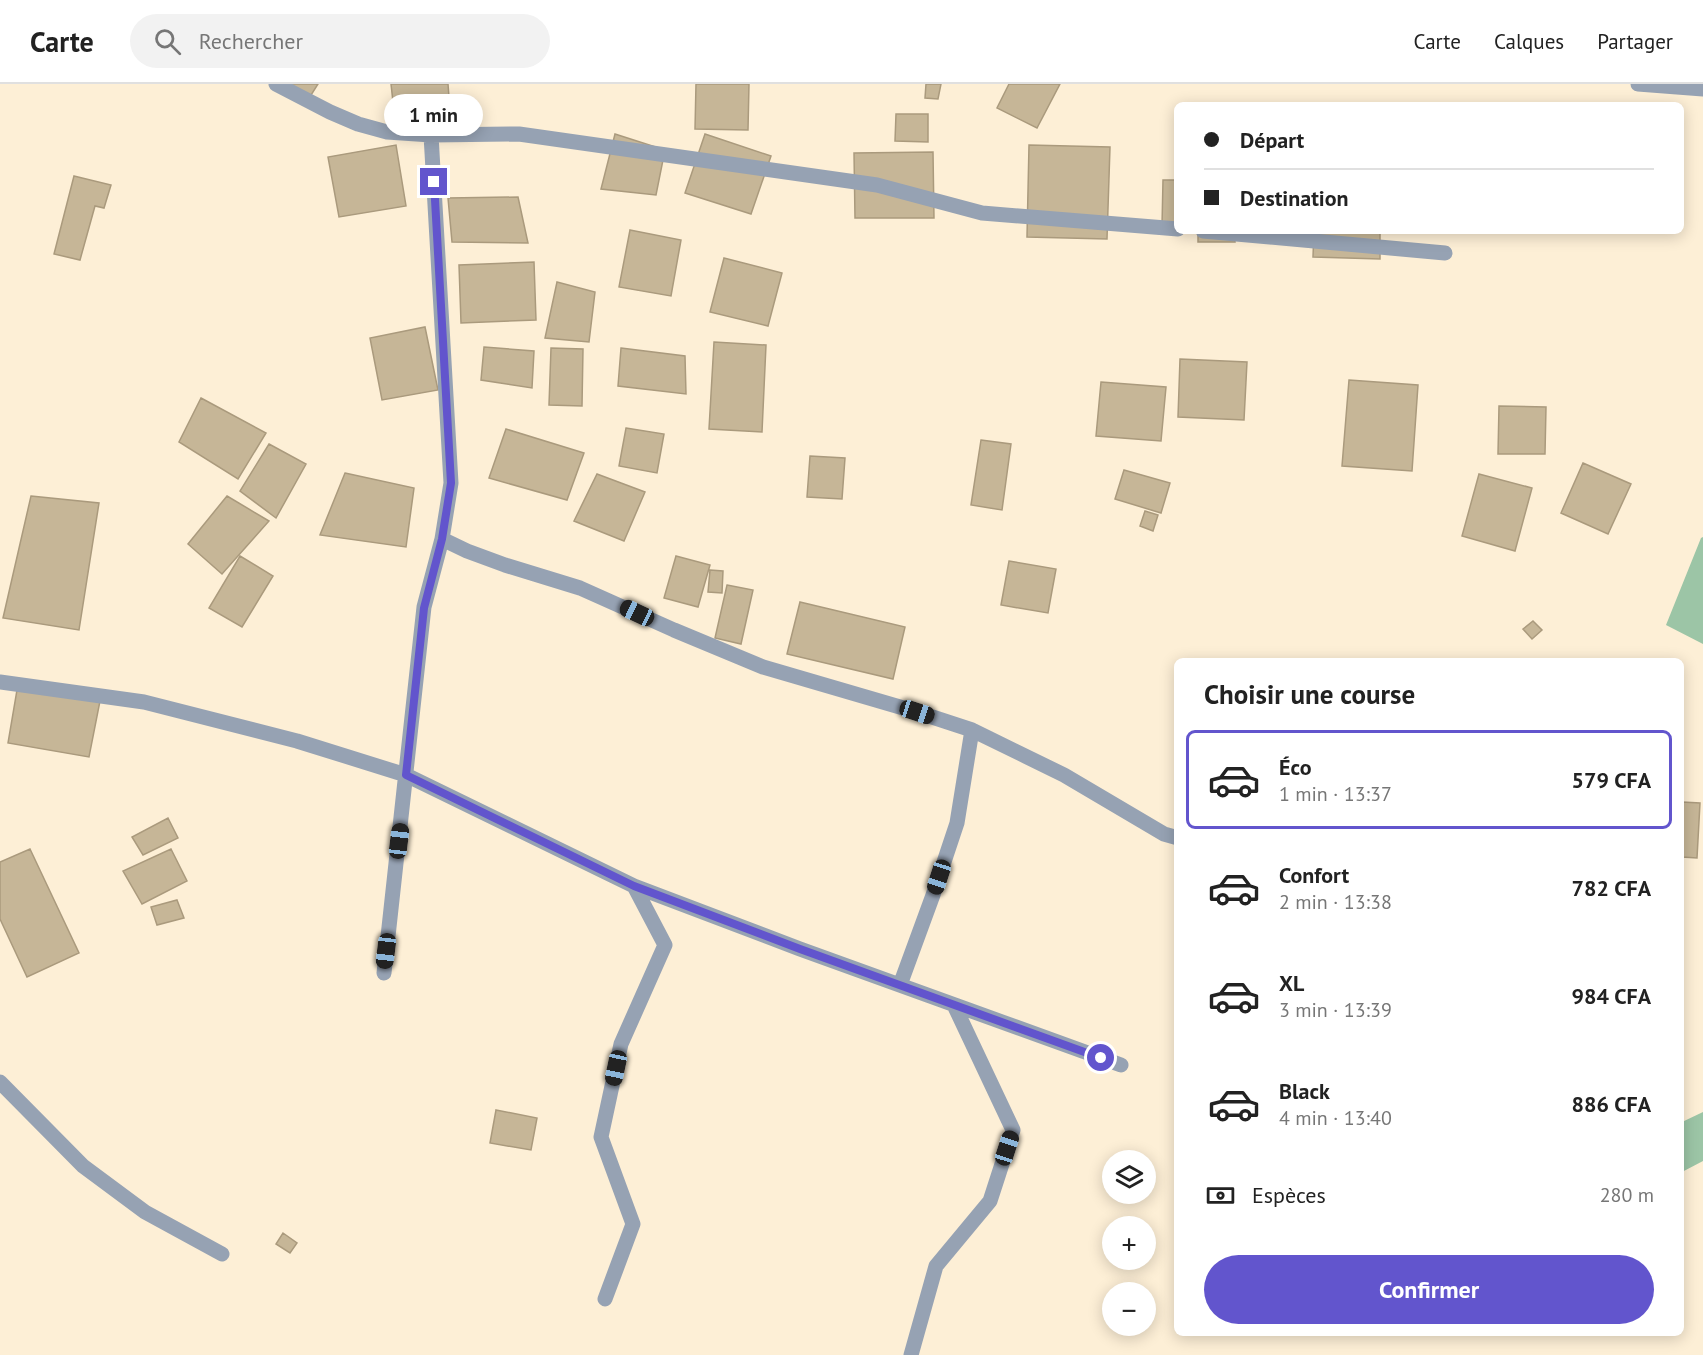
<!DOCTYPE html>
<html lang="fr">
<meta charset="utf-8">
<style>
:root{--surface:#fff;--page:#f2f2f2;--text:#222;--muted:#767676;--line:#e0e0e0;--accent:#6255cd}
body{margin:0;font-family:"PT Sans",sans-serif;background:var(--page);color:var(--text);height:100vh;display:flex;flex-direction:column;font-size:22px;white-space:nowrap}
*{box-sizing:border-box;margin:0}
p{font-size:20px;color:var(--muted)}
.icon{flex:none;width:33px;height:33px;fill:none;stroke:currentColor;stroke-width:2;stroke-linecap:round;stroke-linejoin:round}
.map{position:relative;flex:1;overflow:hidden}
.details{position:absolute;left:1174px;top:574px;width:510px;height:678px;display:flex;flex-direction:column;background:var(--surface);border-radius:9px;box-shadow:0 3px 15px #0003}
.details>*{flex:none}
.guide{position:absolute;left:1174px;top:18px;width:510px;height:132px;border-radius:9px;box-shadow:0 3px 15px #0003;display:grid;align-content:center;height:132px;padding:0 30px;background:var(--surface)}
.controls{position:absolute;left:1102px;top:1066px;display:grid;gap:12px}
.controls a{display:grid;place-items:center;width:54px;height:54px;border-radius:50%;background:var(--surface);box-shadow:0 3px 15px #0003;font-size:30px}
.end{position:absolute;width:27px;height:27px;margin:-14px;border:8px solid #6255cd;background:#fff;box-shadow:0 0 0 3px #fff}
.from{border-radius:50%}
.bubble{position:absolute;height:42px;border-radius:21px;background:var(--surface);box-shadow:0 3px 15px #0003;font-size:20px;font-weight:700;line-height:42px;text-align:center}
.car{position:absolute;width:18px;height:36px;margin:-18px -9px;border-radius:8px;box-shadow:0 0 4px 2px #0007;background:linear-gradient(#222 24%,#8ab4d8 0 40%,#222 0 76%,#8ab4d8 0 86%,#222 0)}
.guide b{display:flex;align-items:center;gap:21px;height:57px;font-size:22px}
.guide b+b{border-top:2px solid var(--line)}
.guide i{width:15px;height:15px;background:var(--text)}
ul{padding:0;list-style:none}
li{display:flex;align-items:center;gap:18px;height:99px;margin:0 12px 9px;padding:0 18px;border:3px solid transparent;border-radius:9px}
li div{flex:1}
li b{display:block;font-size:22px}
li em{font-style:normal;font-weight:700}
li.active{border-color:var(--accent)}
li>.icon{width:54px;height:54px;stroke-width:1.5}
h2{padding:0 30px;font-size:27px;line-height:72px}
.pay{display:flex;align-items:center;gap:15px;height:66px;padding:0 30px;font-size:22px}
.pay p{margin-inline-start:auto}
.action{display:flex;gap:12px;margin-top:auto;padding:12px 30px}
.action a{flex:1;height:69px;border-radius:36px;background:var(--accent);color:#fff;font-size:24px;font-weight:700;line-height:69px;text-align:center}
header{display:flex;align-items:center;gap:36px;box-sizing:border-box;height:84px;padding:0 30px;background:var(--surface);border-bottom:2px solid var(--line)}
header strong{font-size:28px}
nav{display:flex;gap:33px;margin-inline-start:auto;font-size:21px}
.search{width:420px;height:54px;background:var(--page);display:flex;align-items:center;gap:15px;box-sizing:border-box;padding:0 21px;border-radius:33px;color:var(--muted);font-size:22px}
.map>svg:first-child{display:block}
</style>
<header>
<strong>Carte</strong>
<div class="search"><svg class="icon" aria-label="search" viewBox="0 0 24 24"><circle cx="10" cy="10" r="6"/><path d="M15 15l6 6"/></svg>Rechercher</div>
<nav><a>Carte</a><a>Calques</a><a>Partager</a></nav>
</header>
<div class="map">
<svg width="1703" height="1271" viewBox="0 0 1703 1271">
<rect width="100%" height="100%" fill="#fdefd6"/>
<path fill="#9cc5a6" d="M1703,453V560L1666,541L1701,454Z
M1703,1028V1077L1682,1088V1038Z"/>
<path fill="#c6b697" stroke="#aa9a7d" stroke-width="1.5" d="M275,0H318L306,19Z
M391,0H448L449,13L393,18Z
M696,0H749L748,46L695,45Z
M926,0H941L938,15L925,14Z
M1009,0H1060L1037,44L997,24Z
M896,30H928V58L895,57Z
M615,50L665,66L656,111L601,105Z
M705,50L771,72L751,130L685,109Z
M396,61L406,122L339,133L328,73Z
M1029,61L1110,63L1107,155L1027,153Z
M933,68L934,134H855L854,69Z
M74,92L111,101L104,124L95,122L80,176L54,170Z
M1163,96H1178V143L1162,142Z
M518,113L528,159L452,158L448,114Z
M630,146L681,156L671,212L619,203Z
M1198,147H1234L1235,158H1198Z
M1314,147H1380V175L1313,173Z
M724,174L782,189L768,242L710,228Z
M534,178L536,236L461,239L459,181Z
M557,198L595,208L589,258L545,254Z
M425,243L438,306L382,316L370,254Z
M714,258L766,261L762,348L709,345Z
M484,263L534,267L532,304L481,296Z
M551,264L583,265L582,322L549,321Z
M621,264L685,272L686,310L618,302Z
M1180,275L1247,278L1244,336L1178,333Z
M1349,296L1418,301L1412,387L1342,382Z
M1101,298L1166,303L1161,357L1096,352Z
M201,314L266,349L238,395L179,358Z
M1499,322L1546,323L1545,370H1498Z
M626,344L664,350L657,389L619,382Z
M506,345L584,369L567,416L489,394Z
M981,356L1011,360L1002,426L971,421Z
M269,360L306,380L276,434L240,407Z
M810,372L845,374L842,415L807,413Z
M1583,379L1631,400L1608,450L1561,429Z
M1124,386L1170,399L1161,429L1115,415Z
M345,389L414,404L406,463L320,451Z
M597,390L645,408L624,457L574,437Z
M1479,390L1532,404L1515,467L1462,452Z
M31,412L99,419L79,546L3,534Z
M227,412L269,437L222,490L188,460Z
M1145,427L1158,431L1153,447L1140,442Z
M240,472L273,492L242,543L209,524Z
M676,472L710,481L698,523L664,514Z
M1009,477L1056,485L1048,529L1001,521Z
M710,486L723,487L722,509L708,508Z
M727,501L753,506L741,560L715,554Z
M800,518L905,543L893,595L787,570Z
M1533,537L1542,546L1532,555L1523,545Z
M18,600L101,612L89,673L8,659Z
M1682,718L1700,719L1697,774L1682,773Z
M168,734L178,754L143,771L132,753Z
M30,765L79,869L27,893L0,835V778Z
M171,765L187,797L142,820L123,787Z
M177,816L184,834L157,841L151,823Z
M496,1026L537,1034L531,1066L490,1059Z
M283,1149L297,1159L290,1169L276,1160Z"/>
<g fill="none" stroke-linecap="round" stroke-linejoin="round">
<path stroke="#96a2b3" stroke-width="15" d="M276,0L330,28L358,40L387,48L431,51L519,50L877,101L982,129L1178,145
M1638,0L1703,5
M1203,147L1445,169
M442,455L467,467L505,481L580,504L674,546L763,583L917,628L972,646L1064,691L1164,750L1178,754
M0,598L144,618L297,657L406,691L634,802L800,865L1121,981
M384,889L424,523L442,455L451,399L431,51
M900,901L933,811L957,739L972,646
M0,998L83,1082L145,1128L222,1170
M605,1215L633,1140L601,1053L621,960L665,861L634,802
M911,1271L936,1182L990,1117L1013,1046L954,921"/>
</g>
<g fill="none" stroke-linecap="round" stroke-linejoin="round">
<path stroke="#6255cd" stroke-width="8" d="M434,98L451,399L442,455L424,524L406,691L634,802L800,865L1101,974"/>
</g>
</svg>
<div class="controls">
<a><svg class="icon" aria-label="layers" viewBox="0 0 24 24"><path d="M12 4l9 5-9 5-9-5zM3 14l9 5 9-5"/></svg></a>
<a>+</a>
<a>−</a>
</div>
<i class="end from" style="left:1101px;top:974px"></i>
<i class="end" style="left:434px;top:98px"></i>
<div class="bubble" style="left:384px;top:10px;width:99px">1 min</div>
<i class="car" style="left:637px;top:529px;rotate:295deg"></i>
<i class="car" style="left:917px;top:628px;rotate:108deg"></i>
<i class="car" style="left:399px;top:757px;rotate:7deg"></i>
<i class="car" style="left:939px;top:793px;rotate:198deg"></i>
<i class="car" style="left:386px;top:867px;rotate:187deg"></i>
<i class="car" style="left:616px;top:984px;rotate:192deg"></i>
<i class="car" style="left:1007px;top:1064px;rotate:18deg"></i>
<div class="guide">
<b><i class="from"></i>Départ</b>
<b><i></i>Destination</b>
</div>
<section class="details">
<h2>Choisir une course</h2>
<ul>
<li class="active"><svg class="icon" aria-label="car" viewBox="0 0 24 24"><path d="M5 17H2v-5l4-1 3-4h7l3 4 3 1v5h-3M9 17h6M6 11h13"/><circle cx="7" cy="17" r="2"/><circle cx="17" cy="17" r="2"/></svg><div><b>Éco</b><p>1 min · 13:37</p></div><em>579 CFA</em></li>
<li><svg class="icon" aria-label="car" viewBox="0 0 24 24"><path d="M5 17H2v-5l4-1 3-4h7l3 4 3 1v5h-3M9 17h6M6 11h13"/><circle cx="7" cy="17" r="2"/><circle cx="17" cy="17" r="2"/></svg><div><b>Confort</b><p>2 min · 13:38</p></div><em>782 CFA</em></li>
<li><svg class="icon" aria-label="car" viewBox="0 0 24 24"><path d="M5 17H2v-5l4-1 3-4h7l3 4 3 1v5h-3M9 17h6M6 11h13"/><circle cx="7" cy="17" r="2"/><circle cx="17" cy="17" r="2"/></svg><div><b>XL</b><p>3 min · 13:39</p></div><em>984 CFA</em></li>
<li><svg class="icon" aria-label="car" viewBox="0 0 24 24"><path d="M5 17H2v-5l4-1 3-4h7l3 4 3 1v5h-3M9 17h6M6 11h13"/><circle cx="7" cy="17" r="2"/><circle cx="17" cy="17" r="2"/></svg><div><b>Black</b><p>4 min · 13:40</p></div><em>886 CFA</em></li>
</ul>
<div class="pay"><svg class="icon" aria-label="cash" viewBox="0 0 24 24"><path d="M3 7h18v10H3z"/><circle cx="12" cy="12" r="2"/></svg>Espèces<p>280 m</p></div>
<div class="action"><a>Confirmer</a></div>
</section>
</div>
